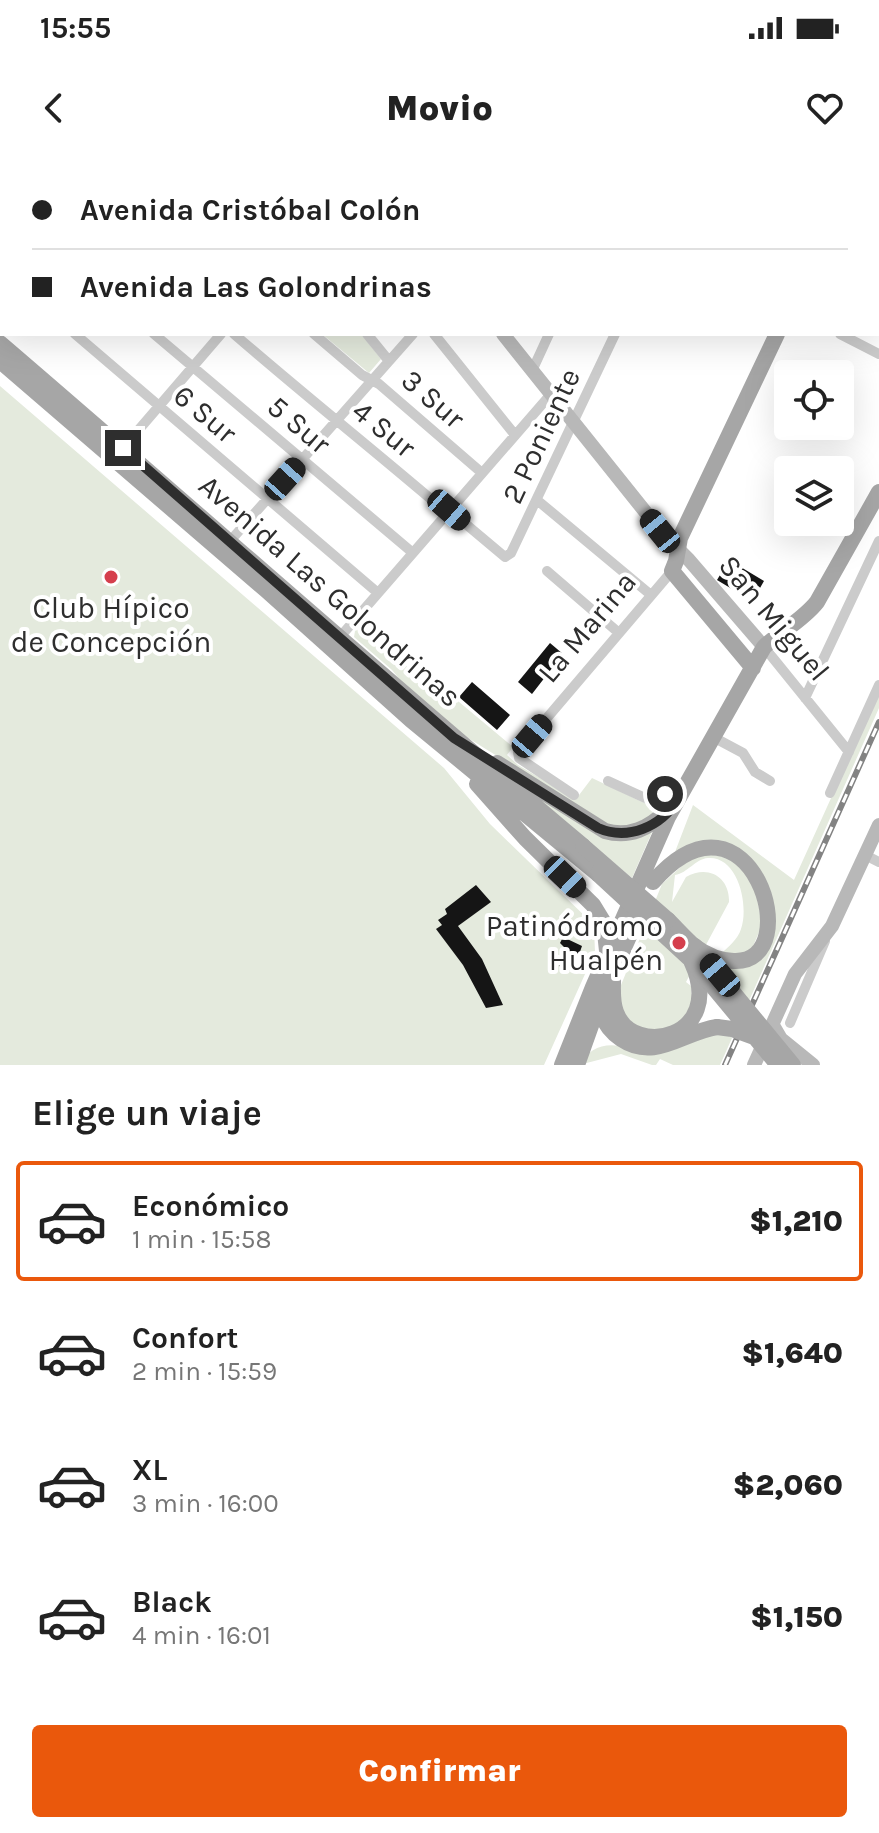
<!DOCTYPE html>
<html lang="es">
<meta charset="utf-8">
<style>
:root{--surface:#fff;--page:#f2f2f2;--text:#222;--muted:#767676;--line:#e0e0e0;--accent:#ea580c}
body{margin:0;font-family:Karla,sans-serif;background:var(--page);color:var(--text);height:100vh;display:flex;flex-direction:column;font-size:30px;white-space:nowrap}
*{box-sizing:border-box;margin:0}
p{font-size:26px;color:var(--muted)}
.icon{flex:none;width:44px;height:44px;fill:none;stroke:currentColor;stroke-width:2;stroke-linecap:round;stroke-linejoin:round}
.map{position:relative;height:905px;overflow:hidden}
.panel{display:flex;flex-direction:column;background:var(--surface);flex:1}
.panel>*{flex:none}
.guide{position:absolute;left:0px;top:0px;width:880px;height:176px;box-shadow:0 8px 32px #0002;display:grid;align-content:center;height:176px;padding:0 32px;background:var(--surface)}
.buttons{position:absolute;left:774px;top:200px;display:grid;gap:16px}
.buttons a{display:grid;place-items:center;width:80px;height:80px;border-radius:8px;background:var(--surface);box-shadow:0 8px 32px #0002;font-size:40px}
.end{position:absolute;width:36px;height:36px;margin:-18px;border:10px solid #2e2e2e;background:#fff;box-shadow:0 0 0 4px #fff}
.from{border-radius:50%}
.car{position:absolute;width:24px;height:48px;margin:-24px -12px;border-radius:10px;box-shadow:0 0 6px 2px #0007;background:linear-gradient(#222 24%,#8ab4d8 0 40%,#222 0 76%,#8ab4d8 0 86%,#222 0)}
.guide b{display:flex;align-items:center;gap:28px;height:76px;font-size:30px}
.guide b+b{border-top:2px solid var(--line)}
.guide i{width:20px;height:20px;background:var(--text)}
ul{padding:0;list-style:none}
li{display:flex;align-items:center;gap:24px;height:120px;margin:0 16px 12px;padding:0 16px;border:4px solid transparent;border-radius:8px}
li div{flex:1}
li b{display:block;font-size:30px}
li em{font-style:normal;font-weight:800}
li.selected{border-color:var(--accent)}
li>.icon{width:72px;height:72px;stroke-width:1.5}
h2{padding:0 32px;font-size:36px;line-height:96px}
.action{display:flex;gap:16px;margin-top:auto;padding:16px 32px}
.action a{flex:1;height:92px;border-radius:8px;background:var(--accent);color:#fff;font-size:32px;font-weight:800;line-height:92px;text-align:center}
.status{display:flex;justify-content:space-between;align-items:center;height:56px;padding:0 40px;background:var(--surface);direction:ltr}
.status svg{height:22px;fill:currentColor}
header{display:flex;justify-content:space-between;align-items:center;height:104px;padding:0 32px;background:var(--surface);font-size:36px;font-weight:800}
.map>svg:first-child{display:block}
</style>
<div class="status"><b>15:55</b><svg viewBox="0 0 49 12"><path d="M0 12V9h3v3zM5 12V6h3v6zM10 12V3h3v9zM15 12V0h3v12zM26 1h20v11H26zM47 4h2v5h-2z"/></svg></div>
<header><svg class="icon" aria-label="back" viewBox="0 0 24 24"><path d="M15 5l-7 7 7 7"/></svg>Movio<svg class="icon" aria-label="heart" viewBox="0 0 24 24"><path d="M12 20l-8-8c-3-5 5-10 8-4 3-6 11-1 8 4z"/></svg></header>
<div class="map">
<svg width="879" height="905" viewBox="0 0 879 905">
<rect width="100%" height="100%" fill="#fff"/>
<path fill="#e4eadd" d="M322,174H361L381,199L369,213Z
M0,226L444,608L490,664L590,761L594,768L595,792L544,905H0Z
M359,466L423,520L428,516L513,587L507,595L518,605L576,639L592,618L659,650L648,661L613,668L460,573L405,526L392,510L354,477L355,471Z
M879,532V548L748,843L729,819L731,807L762,793L760,714C728,690 717,670 675,692L693,645L794,720Z
M517,622L602,675L652,672L632,718Z
M696,693L729,697L754,721L762,765L751,791L741,797L721,794C728,787 738,779 741,769C749,747 739,696 708,698C695,699 688,713 675,715L672,742L686,717C708,704 730,717 729,742L686,822L691,826L693,853L670,869L640,871L619,848V830L662,724Z
M726,874L732,878L720,905H673L660,899L656,905H652L621,894L579,905C588,890 602,883 619,886Z"/>
<path fill="#151515" d="M729,400L764,421L760,428L755,425L747,438L717,420Z
M550,483L563,494L532,534L518,522Z
M472,522L510,555L497,570L459,537Z
M476,725L491,742L458,766L482,799L503,845L486,848L463,805L436,769L442,765L438,760L447,754L445,749Z
M563,777L582,786L573,812L559,806L565,788L560,783Z"/>
<g fill="none" stroke-linecap="round" stroke-linejoin="round">
<path stroke="#cbcbcb" stroke-width="10" d="M144,0L146,2
M229,0L230,2
M295,0L296,2
M520,0L523,2
M835,0L839,2
M59,2L61,0
M128,2L130,0
M177,2L178,0
M379,2L381,0
M419,2V0
M484,2L485,0
M554,2L555,0
M628,2L629,0
M700,2L701,0
M770,2L771,0
M878,42L879,43
M0,68L2,66
M0,110L2,112
M878,112L879,113
M0,151L2,149
M75,174L378,433
M154,174L413,393
M234,174C302,233 371,288 439,346L449,350L505,397L511,393L615,174
M314,174L362,215L379,224L482,313
M367,174L389,201
M434,174L515,275
M840,174L879,194
M532,211L549,174
M123,288L221,174
M537,340L651,435
M231,380L413,174
M547,411L619,473
M340,477L551,234
M764,487L849,592
M805,538L879,381
M713,577L743,593L755,612L770,621
M608,621L656,643L665,634L678,639
M830,633L879,525
M574,635L519,598L518,592L672,411
M865,695L879,702
M790,863L825,781"/>
<path stroke="#b8b8b8" stroke-width="14" d="M368,0L369,2
M15,2L17,0
M0,20L2,17
M503,174L663,374L689,400L764,487
M774,867L781,879L813,905
M754,905L795,814L832,766L879,665"/>
<path stroke="#a6a6a6" stroke-width="16" d="M851,2L852,0
M0,183C195,350 386,521 583,686
M0,201L266,430L411,560L598,714
M753,508L672,411L676,401L680,378L777,174
M497,603L605,671C630,678 649,668 667,651
M477,624L525,678L593,745L604,763L607,791
M653,722C750,611 809,804 734,801C720,801 705,794 694,786C685,778 677,769 668,760
M613,821C613,831 612,842 616,852C633,899 726,878 692,803
M598,843C601,858 608,870 621,879C655,902 683,872 717,867
M562,905L593,827L668,657L764,487C781,471 803,460 817,442L879,332
M577,905L598,846L644,743"/>
<defs>
<path id="rail" d="M725,905L879,562"/>
</defs>
<use href="#rail" stroke="#838383" stroke-width="6"/>
<use href="#rail" stroke="#fff" stroke-width="3" stroke-dasharray="9" stroke-linecap="butt"/>
<path stroke="#a6a6a6" stroke-width="16" d="M583,686L668,760
M598,714L689,798L778,905
M695,786L793,905
M717,867L732,869L754,877"/>
</g>
<g fill="none" stroke-linecap="round" stroke-linejoin="round">
<path stroke="#2e2e2e" stroke-width="10" d="M123,288L454,578L598,668C628,681 661,667 678,639L665,634"/>
</g>
<g fill="#d53f4d" stroke="#fff" stroke-width="3">
<circle cx="111" cy="417" r="8"/>
<circle cx="679" cy="783" r="8"/>
</g>
<g text-anchor="middle" stroke-width="8" stroke-linejoin="round" paint-order="stroke">
<g font-size="30" fill="#2e2e2e" stroke="#fff">
<text transform="translate(433 239) rotate(41)" y="10">3 Sur</text>
<text transform="translate(205 254) rotate(40)" y="10">6 Sur</text>
<text transform="translate(299 265) rotate(40)" y="10">5 Sur</text>
<text transform="translate(384 269) rotate(39)" y="10">4 Sur</text>
<text transform="translate(541 276) rotate(-65)" y="10">2 Poniente</text>
<text transform="translate(330 431) rotate(41)" y="10">Avenida Las Golondrinas</text>
<text transform="translate(774 458) rotate(50)" y="10">San Miguel</text>
<text transform="translate(587 467) rotate(-50)" y="10">La Marina</text>
</g>
<g font-size="30" fill="#2e2e2e" stroke="#fff">
<text x="111" y="458">Club Hípico<tspan x="111" dy="34">de Concepción</tspan></text>
<text x="663" y="776" text-anchor="end">Patinódromo<tspan x="663" dy="34">Hualpén</tspan></text>
</g>
</g>
</svg>
<div class="buttons">
<a><svg class="icon" aria-label="locate" viewBox="0 0 24 24"><circle cx="12" cy="12" r="6"/><path d="M12 2v4M12 18v4M2 12h4M18 12h4"/></svg></a>
<a><svg class="icon" aria-label="layers" viewBox="0 0 24 24"><path d="M12 4l9 5-9 5-9-5zM3 14l9 5 9-5"/></svg></a>
</div>
<i class="end from" style="left:665px;top:634px"></i>
<i class="end" style="left:123px;top:288px"></i>
<i class="car" style="left:285px;top:319px;rotate:42deg"></i>
<i class="car" style="left:449px;top:350px;rotate:131deg"></i>
<i class="car" style="left:660px;top:371px;rotate:321deg"></i>
<i class="car" style="left:532px;top:576px;rotate:40deg"></i>
<i class="car" style="left:565px;top:717px;rotate:134deg"></i>
<i class="car" style="left:720px;top:815px;rotate:320deg"></i>
<div class="guide">
<b><i class="from"></i>Avenida Cristóbal Colón</b>
<b><i></i>Avenida Las Golondrinas</b>
</div>
</div>
<section class="panel">
<h2>Elige un viaje</h2>
<ul>
<li class="selected"><svg class="icon" aria-label="car" viewBox="0 0 24 24"><path d="M5 17H2v-5l4-1 3-4h7l3 4 3 1v5h-3M9 17h6M6 11h13"/><circle cx="7" cy="17" r="2"/><circle cx="17" cy="17" r="2"/></svg><div><b>Económico</b><p>1 min · 15:58</p></div><em>$1,210</em></li>
<li><svg class="icon" aria-label="car" viewBox="0 0 24 24"><path d="M5 17H2v-5l4-1 3-4h7l3 4 3 1v5h-3M9 17h6M6 11h13"/><circle cx="7" cy="17" r="2"/><circle cx="17" cy="17" r="2"/></svg><div><b>Confort</b><p>2 min · 15:59</p></div><em>$1,640</em></li>
<li><svg class="icon" aria-label="car" viewBox="0 0 24 24"><path d="M5 17H2v-5l4-1 3-4h7l3 4 3 1v5h-3M9 17h6M6 11h13"/><circle cx="7" cy="17" r="2"/><circle cx="17" cy="17" r="2"/></svg><div><b>XL</b><p>3 min · 16:00</p></div><em>$2,060</em></li>
<li><svg class="icon" aria-label="car" viewBox="0 0 24 24"><path d="M5 17H2v-5l4-1 3-4h7l3 4 3 1v5h-3M9 17h6M6 11h13"/><circle cx="7" cy="17" r="2"/><circle cx="17" cy="17" r="2"/></svg><div><b>Black</b><p>4 min · 16:01</p></div><em>$1,150</em></li>
</ul>
<div class="action"><a>Confirmar</a></div>
</section>
